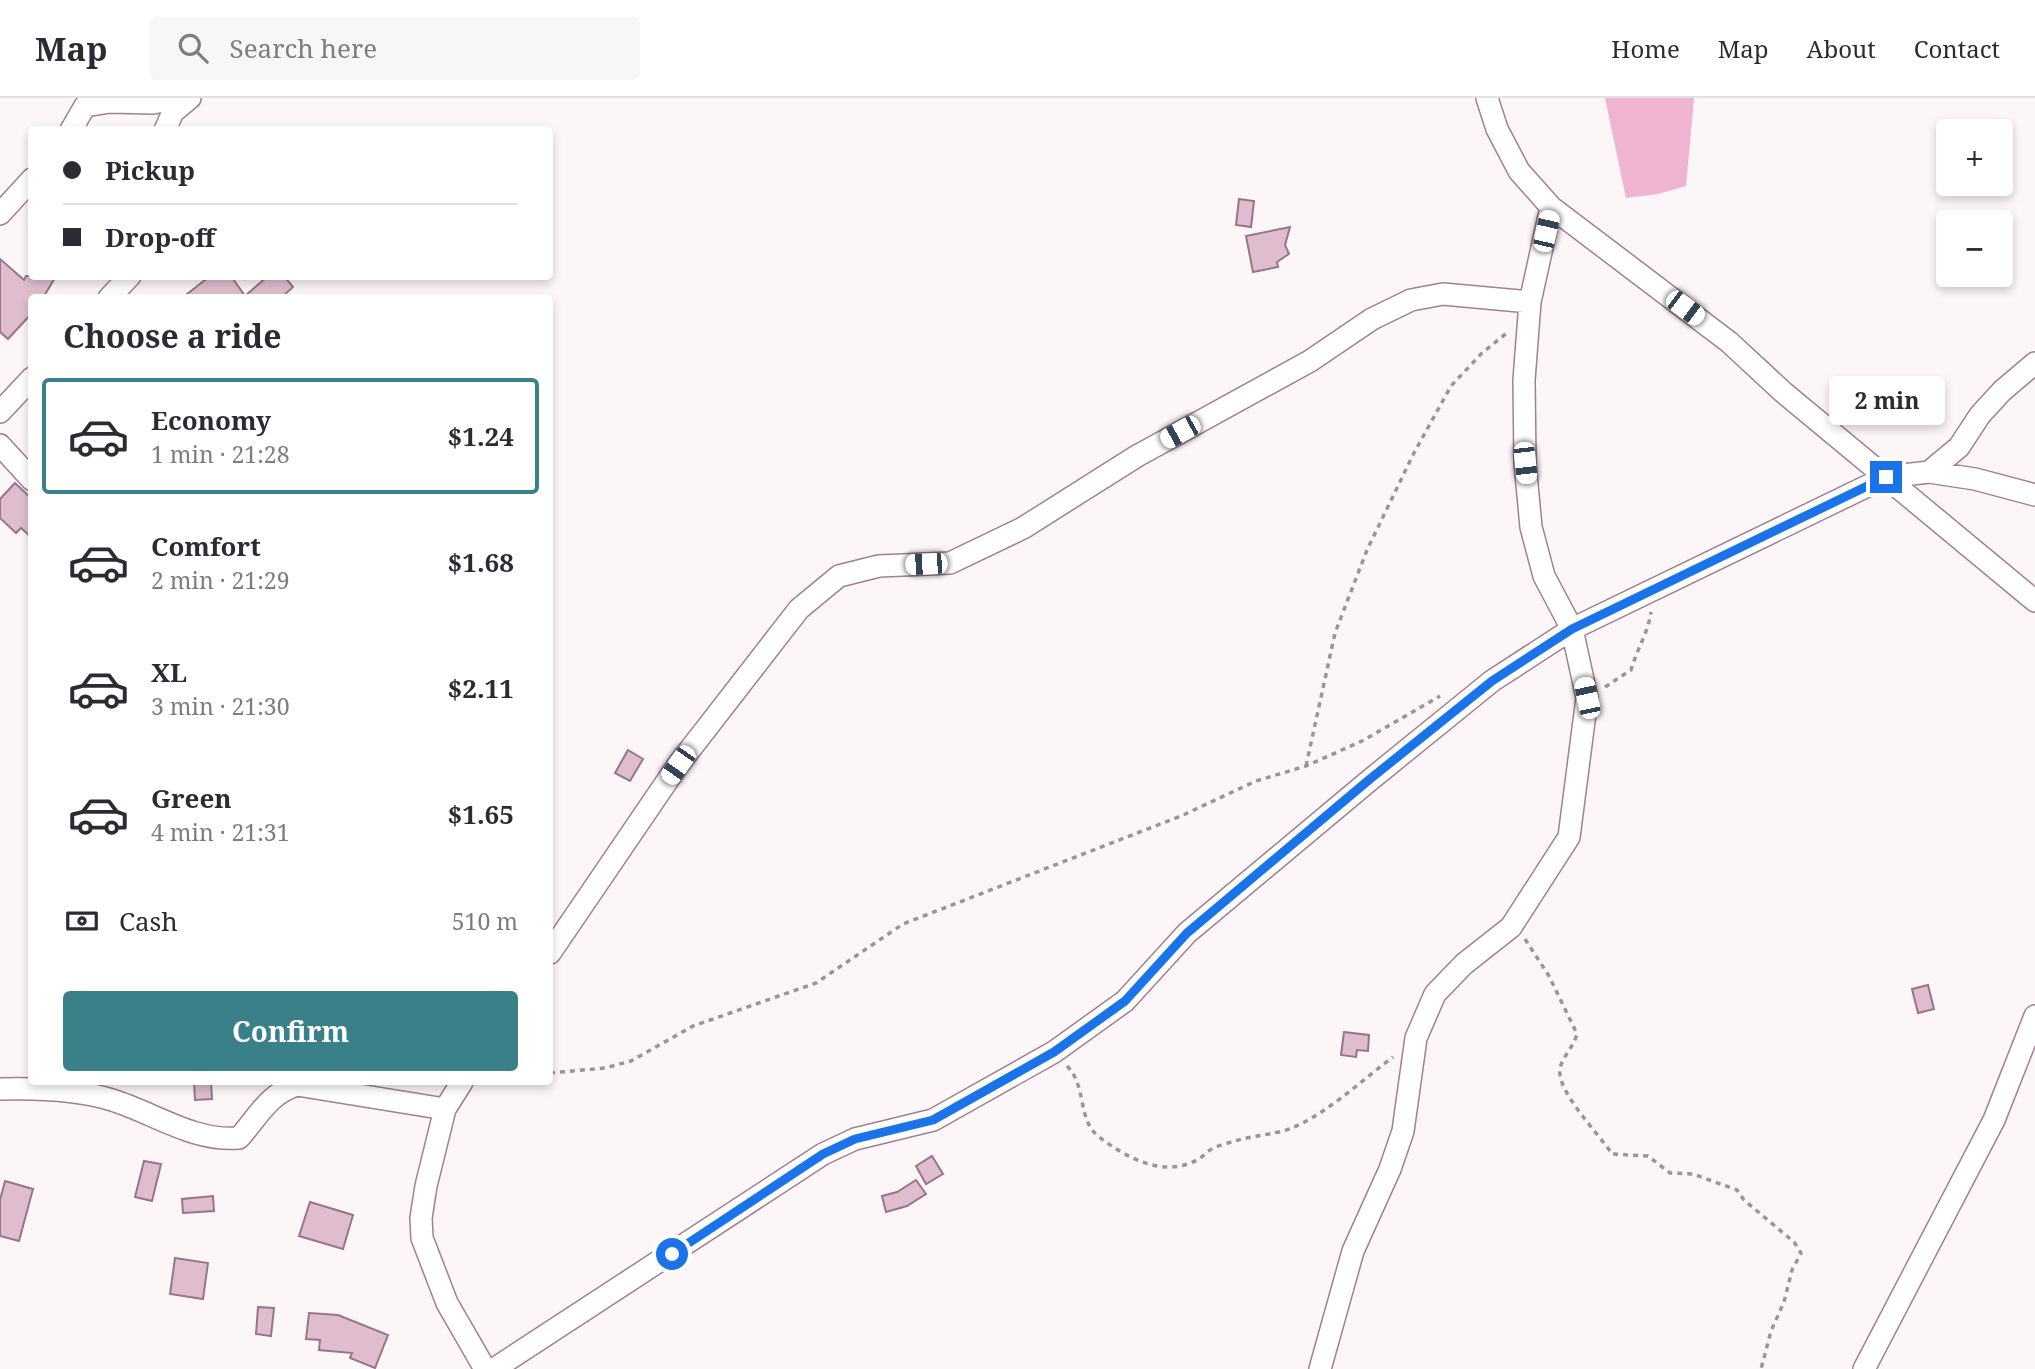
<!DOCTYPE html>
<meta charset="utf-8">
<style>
:root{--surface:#fff;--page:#f7f7f7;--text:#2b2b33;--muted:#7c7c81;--line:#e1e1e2;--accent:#398089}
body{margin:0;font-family:"Noto Serif",serif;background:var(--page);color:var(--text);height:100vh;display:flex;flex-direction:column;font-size:26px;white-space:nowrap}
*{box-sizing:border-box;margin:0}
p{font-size:23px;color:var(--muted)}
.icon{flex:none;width:38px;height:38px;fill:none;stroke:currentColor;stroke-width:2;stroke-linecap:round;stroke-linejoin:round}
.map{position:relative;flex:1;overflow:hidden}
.sheet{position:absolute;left:28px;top:196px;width:525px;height:791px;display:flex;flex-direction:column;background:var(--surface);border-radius:7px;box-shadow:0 4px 10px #0003}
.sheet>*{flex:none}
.banner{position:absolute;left:28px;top:28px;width:525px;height:154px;border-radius:7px;box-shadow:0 4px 10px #0003;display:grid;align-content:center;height:154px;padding:0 35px;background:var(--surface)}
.buttons{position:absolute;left:1936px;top:21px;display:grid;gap:14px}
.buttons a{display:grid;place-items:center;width:77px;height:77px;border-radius:7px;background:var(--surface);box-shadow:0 4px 10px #0003;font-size:35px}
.end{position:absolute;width:32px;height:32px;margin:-16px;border:9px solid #1a73e8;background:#fff;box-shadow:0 0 0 4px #fff}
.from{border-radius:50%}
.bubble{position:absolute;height:49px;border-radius:7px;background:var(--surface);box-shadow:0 4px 10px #0003;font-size:23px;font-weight:700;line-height:49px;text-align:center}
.car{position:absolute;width:21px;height:42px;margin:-21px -10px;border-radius:9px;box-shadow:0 0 5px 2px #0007;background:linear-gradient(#fff 24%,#345 0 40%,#fff 0 76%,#345 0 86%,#fff 0)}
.banner b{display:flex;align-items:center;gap:24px;height:66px;font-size:26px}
.banner b+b{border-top:2px solid var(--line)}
.banner i{width:18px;height:18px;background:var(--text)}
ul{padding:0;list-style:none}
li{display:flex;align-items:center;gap:21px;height:116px;margin:0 14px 10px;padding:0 21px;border:4px solid transparent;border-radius:7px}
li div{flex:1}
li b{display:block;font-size:26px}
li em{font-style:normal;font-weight:700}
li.active{border-color:var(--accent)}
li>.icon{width:63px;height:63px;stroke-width:1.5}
h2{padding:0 35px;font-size:32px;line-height:84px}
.pay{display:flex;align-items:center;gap:18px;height:77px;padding:0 35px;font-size:26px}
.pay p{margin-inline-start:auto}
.button{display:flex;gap:14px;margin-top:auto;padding:14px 35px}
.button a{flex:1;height:80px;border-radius:7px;background:var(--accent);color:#fff;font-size:28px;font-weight:700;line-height:80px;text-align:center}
header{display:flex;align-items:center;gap:42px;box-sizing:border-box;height:98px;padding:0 35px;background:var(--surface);border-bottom:2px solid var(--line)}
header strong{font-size:33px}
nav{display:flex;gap:38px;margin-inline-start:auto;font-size:24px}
.search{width:490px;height:63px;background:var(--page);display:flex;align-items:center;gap:18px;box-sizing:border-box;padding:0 24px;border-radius:7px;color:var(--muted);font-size:26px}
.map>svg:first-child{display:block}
</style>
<header>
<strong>Map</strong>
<div class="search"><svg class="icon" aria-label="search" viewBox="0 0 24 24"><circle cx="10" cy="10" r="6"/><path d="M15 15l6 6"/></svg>Search here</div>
<nav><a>Home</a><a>Map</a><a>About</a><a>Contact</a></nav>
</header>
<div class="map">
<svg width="2035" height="1271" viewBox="0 0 2035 1271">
<rect width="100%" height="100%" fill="#fdf6f9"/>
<path fill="#eeb4d2" d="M1605,0H1694L1686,88L1658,96L1626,100Z"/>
<path fill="#dfbdce" stroke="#967686" stroke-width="2" d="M1239,101L1254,103L1251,129L1236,127Z
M1290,129L1285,147L1289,156L1277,164L1278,169L1253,174L1246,138Z
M0,161L24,182L26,178H56L43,200H32V215L8,241L0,234Z
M210,178H231L245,198L268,178H284L293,189L281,200H182Z
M15,385L32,401V440L21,430L16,435L0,420V401Z
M628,652L643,661L630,683L615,675Z
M1928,887L1934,911L1918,915L1912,891Z
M1344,934L1369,937L1368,953L1357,952L1356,959L1341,957Z
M194,984H211L212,1001L195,1002Z
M932,1058L943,1076L926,1086L916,1068Z
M144,1063L161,1066L152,1103L135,1099Z
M916,1082L926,1096L907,1108L886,1114L882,1098L897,1094Z
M5,1083L33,1091L19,1143L0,1138V1102Z
M213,1098L214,1113L183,1115L182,1101Z
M310,1104L353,1117L343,1151L299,1138Z
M175,1160L208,1165L203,1201L170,1196Z
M258,1209L274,1210L271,1238L256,1236Z
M309,1215L338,1217L388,1237L375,1270L350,1260L352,1255L319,1252L320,1242L306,1241Z"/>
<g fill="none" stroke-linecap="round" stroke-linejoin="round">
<defs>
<path id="minor" d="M1487,0L1497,31L1519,73L1551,109L1729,244L1783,294L2035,503
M71,32L85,8L110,4L153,5L179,0
M165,32L173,14L190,0
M0,116L32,81
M109,200L130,178
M0,314L32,280
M0,347L32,382
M1929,374L1959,349L1980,317L2002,293L2035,265
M550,855L678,667L799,511L839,478L879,468L950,465L1023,430L1137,358L1310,263L1372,221L1411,202L1443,196L1530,204
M462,984L445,1011L426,1088L421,1120L422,1140L447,1205L485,1271
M0,991C36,990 77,991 112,1002C154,1015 194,1044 239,1040C258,1019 268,996 297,987L445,1011
M494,1271L823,1056L855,1041L933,1022L1054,954L1125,903L1187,835L1370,682L1492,583L1572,531L1886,379L1929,374L1975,381L2035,397
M1320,1271L1353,1153L1390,1071L1403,1033L1416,940L1435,896L1464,866L1511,829L1569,739L1587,600L1572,531L1544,478L1531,429L1525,365L1524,282L1530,204L1551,109
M1864,1271L1994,1022L2035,918"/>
</defs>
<use href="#minor" stroke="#a08090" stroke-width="24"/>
<path stroke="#9c9397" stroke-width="3.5" stroke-dasharray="5 5" stroke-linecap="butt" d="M1605,589L1631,572C1637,551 1648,535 1651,514
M1306,668L1335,535L1367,452L1414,355L1451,288L1482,255L1508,234
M1525,841L1549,878L1577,936C1573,950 1562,959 1560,971C1556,993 1600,1037 1612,1056L1648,1058L1670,1075L1693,1076L1737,1092L1744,1102L1794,1144L1801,1155L1792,1172L1784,1204L1771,1233L1761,1271
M1067,968C1087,988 1077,1022 1099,1039C1127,1060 1163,1080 1197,1062C1202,1060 1205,1055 1210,1052C1217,1048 1227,1045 1235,1043C1254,1037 1274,1037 1292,1030C1329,1014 1361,983 1393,959
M550,975L605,970L631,963L693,928L816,885L903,826L1181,718L1256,683L1306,668L1362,643L1440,598"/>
<use href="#minor" stroke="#fff" stroke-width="21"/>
</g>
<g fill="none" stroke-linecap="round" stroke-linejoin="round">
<path stroke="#1a73e8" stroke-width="9" d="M672,1156L823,1056L855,1041L933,1022L1054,954L1125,903L1187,835L1370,681L1492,583L1572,531L1886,379"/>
</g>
</svg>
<div class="buttons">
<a>+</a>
<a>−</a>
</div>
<i class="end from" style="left:672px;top:1156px"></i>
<i class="end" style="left:1886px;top:379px"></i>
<div class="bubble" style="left:1829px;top:278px;width:116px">2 min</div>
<i class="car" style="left:1546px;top:133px;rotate:13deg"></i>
<i class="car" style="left:1685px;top:210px;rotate:127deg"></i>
<i class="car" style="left:1180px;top:334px;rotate:241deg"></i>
<i class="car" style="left:1525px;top:365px;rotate:174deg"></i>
<i class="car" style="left:926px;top:466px;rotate:268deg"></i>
<i class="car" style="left:1587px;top:600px;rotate:348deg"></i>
<i class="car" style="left:678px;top:667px;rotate:215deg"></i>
<div class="banner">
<b><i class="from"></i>Pickup</b>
<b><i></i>Drop-off</b>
</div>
<section class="sheet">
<h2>Choose a ride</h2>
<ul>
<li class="active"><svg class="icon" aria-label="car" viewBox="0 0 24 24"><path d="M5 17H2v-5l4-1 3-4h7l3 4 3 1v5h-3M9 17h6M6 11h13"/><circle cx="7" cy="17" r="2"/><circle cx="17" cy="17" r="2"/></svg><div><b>Economy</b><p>1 min · 21:28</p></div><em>$1.24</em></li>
<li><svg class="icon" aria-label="car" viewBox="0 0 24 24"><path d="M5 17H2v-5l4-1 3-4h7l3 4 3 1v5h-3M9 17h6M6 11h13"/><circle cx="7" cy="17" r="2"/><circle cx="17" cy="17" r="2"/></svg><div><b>Comfort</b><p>2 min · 21:29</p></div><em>$1.68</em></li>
<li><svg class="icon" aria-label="car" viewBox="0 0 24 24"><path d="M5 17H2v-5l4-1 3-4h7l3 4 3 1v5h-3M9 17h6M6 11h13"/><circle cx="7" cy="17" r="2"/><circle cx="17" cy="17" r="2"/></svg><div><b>XL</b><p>3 min · 21:30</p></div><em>$2.11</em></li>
<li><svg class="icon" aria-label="car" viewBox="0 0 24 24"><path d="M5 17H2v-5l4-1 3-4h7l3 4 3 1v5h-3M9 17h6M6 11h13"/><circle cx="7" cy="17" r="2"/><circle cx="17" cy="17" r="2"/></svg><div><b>Green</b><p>4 min · 21:31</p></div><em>$1.65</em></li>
</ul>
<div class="pay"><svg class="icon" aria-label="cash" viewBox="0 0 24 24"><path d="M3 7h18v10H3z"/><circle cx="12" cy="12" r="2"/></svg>Cash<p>510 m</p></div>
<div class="button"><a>Confirm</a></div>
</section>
</div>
